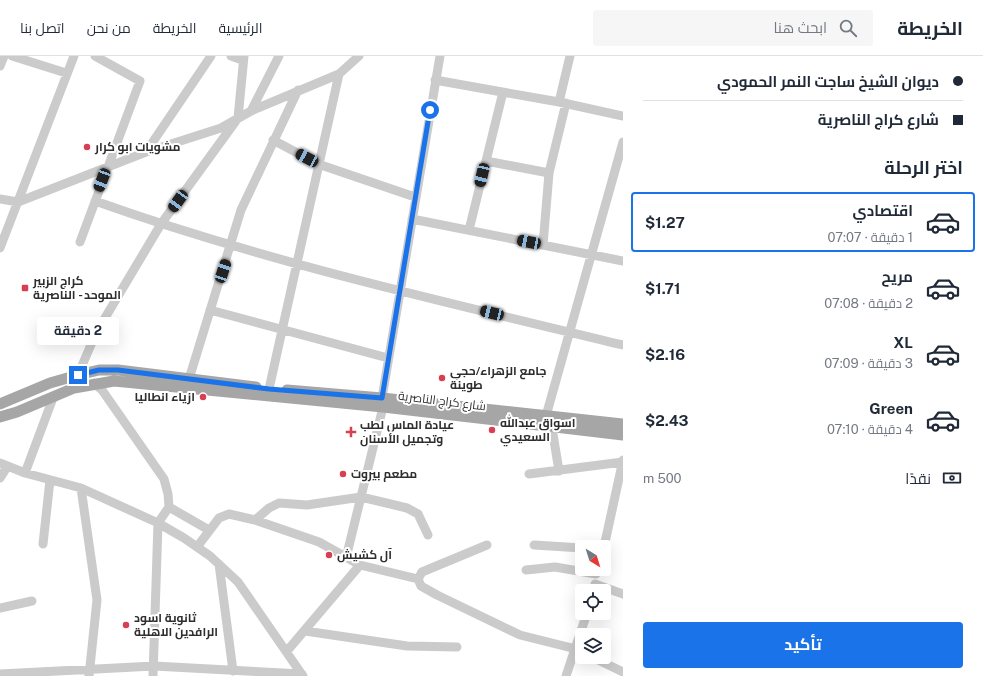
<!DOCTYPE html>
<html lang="ar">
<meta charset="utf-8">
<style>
:root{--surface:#fff;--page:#f6f6f7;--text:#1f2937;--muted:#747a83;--line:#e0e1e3;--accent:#1a73e8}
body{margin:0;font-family:"Public Sans",Cairo,sans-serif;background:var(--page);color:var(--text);direction:rtl;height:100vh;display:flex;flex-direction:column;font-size:15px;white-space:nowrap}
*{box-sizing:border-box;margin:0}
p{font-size:13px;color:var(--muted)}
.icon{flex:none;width:22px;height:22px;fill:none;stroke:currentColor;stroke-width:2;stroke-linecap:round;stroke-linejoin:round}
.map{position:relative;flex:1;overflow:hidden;direction:ltr}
.drawer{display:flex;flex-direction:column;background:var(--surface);width:360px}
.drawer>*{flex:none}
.banner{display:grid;align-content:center;height:88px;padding:0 20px;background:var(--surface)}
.needle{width:26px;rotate:142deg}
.controls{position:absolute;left:575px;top:484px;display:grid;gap:8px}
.controls a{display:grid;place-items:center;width:36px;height:36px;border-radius:4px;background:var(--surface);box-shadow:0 4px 16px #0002;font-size:20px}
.end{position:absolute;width:18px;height:18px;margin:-9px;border:5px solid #1a73e8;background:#fff;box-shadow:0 0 0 2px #fff}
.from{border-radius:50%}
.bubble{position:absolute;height:28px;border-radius:4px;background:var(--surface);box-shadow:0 4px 16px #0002;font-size:13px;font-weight:700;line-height:28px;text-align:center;direction:rtl}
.car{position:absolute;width:12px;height:24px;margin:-12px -6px;border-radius:5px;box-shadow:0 0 3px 1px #0007;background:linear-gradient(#222 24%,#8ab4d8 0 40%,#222 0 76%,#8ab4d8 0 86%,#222 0)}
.banner b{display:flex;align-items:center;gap:14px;height:38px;font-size:15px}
.banner b+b{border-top:1px solid var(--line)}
.banner i{width:10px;height:10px;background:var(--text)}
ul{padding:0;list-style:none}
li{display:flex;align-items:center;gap:12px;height:60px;margin:0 8px 6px;padding:0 12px;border:2px solid transparent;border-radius:4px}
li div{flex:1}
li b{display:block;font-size:15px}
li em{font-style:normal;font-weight:700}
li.current{border-color:var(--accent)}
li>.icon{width:36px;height:36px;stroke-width:1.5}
h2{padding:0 20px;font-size:18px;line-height:48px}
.pay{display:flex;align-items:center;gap:10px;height:44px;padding:0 20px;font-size:15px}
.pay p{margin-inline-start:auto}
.action{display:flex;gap:8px;margin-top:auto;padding:8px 20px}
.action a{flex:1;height:46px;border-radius:4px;background:var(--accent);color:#fff;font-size:16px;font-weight:700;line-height:46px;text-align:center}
header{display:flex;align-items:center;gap:24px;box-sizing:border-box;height:56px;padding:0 20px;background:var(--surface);border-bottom:1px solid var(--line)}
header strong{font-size:19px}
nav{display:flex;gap:22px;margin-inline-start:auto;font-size:14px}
.search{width:280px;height:36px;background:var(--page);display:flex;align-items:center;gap:10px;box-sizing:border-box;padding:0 14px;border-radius:4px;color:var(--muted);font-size:15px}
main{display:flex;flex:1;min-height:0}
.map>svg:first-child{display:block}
</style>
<header>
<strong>الخريطة</strong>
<div class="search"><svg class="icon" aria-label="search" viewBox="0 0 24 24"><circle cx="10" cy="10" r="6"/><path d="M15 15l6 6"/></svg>ابحث هنا</div>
<nav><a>الرئيسية</a><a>الخريطة</a><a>من نحن</a><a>اتصل بنا</a></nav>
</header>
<main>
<section class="drawer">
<div class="banner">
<b><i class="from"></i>ديوان الشيخ ساجت النمر الحمودي</b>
<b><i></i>شارع كراج الناصرية</b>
</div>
<h2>اختر الرحلة</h2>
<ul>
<li class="current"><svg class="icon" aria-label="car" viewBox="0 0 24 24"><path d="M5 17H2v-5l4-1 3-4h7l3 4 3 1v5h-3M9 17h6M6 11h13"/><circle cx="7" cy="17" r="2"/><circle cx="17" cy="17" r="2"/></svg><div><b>اقتصادي</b><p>1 دقيقة · 07:07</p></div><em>$1.27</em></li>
<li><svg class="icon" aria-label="car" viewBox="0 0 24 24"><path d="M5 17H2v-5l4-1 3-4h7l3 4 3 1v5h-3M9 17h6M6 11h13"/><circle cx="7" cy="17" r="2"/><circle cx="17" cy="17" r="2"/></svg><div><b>مريح</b><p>2 دقيقة · 07:08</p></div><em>$1.71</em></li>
<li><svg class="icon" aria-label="car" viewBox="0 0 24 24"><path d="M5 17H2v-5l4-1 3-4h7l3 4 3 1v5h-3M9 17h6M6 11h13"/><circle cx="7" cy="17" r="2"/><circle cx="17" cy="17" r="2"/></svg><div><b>XL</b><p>3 دقيقة · 07:09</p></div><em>$2.16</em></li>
<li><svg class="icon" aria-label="car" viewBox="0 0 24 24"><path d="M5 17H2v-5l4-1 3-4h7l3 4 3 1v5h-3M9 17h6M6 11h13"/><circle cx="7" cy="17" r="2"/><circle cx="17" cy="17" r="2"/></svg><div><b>Green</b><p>4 دقيقة · 07:10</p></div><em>$2.43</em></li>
</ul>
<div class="pay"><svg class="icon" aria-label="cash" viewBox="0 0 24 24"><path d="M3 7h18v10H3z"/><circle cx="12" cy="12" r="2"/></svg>نقدًا<p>500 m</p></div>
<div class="action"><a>تأكيد</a></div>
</section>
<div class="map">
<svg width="623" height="620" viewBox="0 0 623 620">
<rect width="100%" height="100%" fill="#fff"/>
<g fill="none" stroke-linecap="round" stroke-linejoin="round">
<path stroke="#cbcbcb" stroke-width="9" d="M12,0L66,17
M231,0L242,4
M0,10L4,0
M435,24L559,46L623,60
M559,46L570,0
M251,55L279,0
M273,84L318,108L415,141
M146,96L211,0
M486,105L549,117
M0,143L18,146L146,96L221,72L251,55L339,18L359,0
M95,145C266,206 446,246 623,289
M412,163L623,205
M469,174L503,36
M80,186L140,25L95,0
M543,189L549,117L566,47
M0,192L74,0
M210,254L388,302
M78,319L96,277L161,168L238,62L244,0
M189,323L241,154L298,34
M94,327L102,334L164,423L168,438L169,451L209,474
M269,333L339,18
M382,342L440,0
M546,360L623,86
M552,372L559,415
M0,407L25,417L81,432L158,467L184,482L210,500L238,526L303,620
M25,417L53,342
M529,418L623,406
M0,422L7,411
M81,432L97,544L89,620
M255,464L269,452L279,447L307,449L361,441L407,452L418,458L428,479
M43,488L50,424
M534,489L582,492
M197,491L219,462L229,458L255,464L319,486L360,509L418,523L421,530L437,539L520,579L576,593L582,596
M604,491L623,404
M346,502L383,351
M219,508L233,615
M526,514L555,511L596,518
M418,523L422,516L487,489
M595,528L623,538
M0,552L32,545
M305,575L407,590L457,591
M287,595L360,509
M592,601L623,616
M0,618L154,610L302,618
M153,620L158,467L169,451
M566,620L587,557"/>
<path stroke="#a6a6a6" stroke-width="11" d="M287,334L382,342L623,368
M0,348L50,327L78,319L99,314H118L256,331
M0,361L17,356L74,332L114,325L383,351L623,379"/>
</g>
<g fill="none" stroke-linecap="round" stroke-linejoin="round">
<path stroke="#1a73e8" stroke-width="5" d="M78,319L99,314H118L269,333L382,342L430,54"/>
</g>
<g fill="#d54152" stroke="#fff" stroke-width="1.5">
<circle cx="87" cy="91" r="4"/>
<rect x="21" y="228" width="8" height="8" rx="2"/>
<circle cx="442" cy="322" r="4"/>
<circle cx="203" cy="341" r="4"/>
<circle cx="492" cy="374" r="4"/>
<path d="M349 370h4v4h4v4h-4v4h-4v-4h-4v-4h4z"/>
<circle cx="343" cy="418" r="4"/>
<circle cx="329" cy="499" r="4"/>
<circle cx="126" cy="569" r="4"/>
</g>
<g text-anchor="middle" stroke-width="4" stroke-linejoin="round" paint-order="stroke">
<g font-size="12" font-weight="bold" fill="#2e2e2e" stroke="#fff" text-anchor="start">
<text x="95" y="95">مشويات ابو كرار</text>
<text x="33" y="229">كراج الزبير<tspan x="33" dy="14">الموحد - الناصرية</tspan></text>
<text x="450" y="319">جامع الزهراء/حجي<tspan x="450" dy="14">طوينة</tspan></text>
<text x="195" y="345" text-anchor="end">ازياء انطاليا</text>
<text x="500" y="371">اسواق عبدالله<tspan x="500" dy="14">السعيدي</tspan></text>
<text x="360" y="373">عيادة الماس لطب<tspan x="360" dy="14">وتجميل الأسنان</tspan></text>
<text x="351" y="422">مطعم بيروت</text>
<text x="337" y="503">آل كشيش</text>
<text x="134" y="566">ثانوية اسود<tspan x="134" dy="14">الرافدين الاهلية</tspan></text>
</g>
<g font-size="12" fill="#2e2e2e" stroke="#fff">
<text transform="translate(442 345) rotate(7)" y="4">شارع كراج الناصرية</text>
</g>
</g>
</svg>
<div class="controls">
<a><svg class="needle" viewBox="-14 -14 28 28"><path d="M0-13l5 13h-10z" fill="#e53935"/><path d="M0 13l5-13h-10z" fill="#747a83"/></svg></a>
<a><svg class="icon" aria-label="locate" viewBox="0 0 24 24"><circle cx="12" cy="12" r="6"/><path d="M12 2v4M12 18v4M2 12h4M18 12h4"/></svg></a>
<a><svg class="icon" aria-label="layers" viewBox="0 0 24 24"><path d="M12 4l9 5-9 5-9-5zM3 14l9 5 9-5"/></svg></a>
</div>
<i class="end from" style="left:430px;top:54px"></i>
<i class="end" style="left:78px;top:319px"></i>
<div class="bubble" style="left:37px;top:261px;width:82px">2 دقيقة</div>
<i class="car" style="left:307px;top:102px;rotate:298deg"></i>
<i class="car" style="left:482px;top:119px;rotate:193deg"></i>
<i class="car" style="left:102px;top:124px;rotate:201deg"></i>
<i class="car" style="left:178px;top:145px;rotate:216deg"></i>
<i class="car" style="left:529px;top:186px;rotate:281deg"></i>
<i class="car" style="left:223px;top:215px;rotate:18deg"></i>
<i class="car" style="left:492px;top:257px;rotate:284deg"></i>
</div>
</main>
